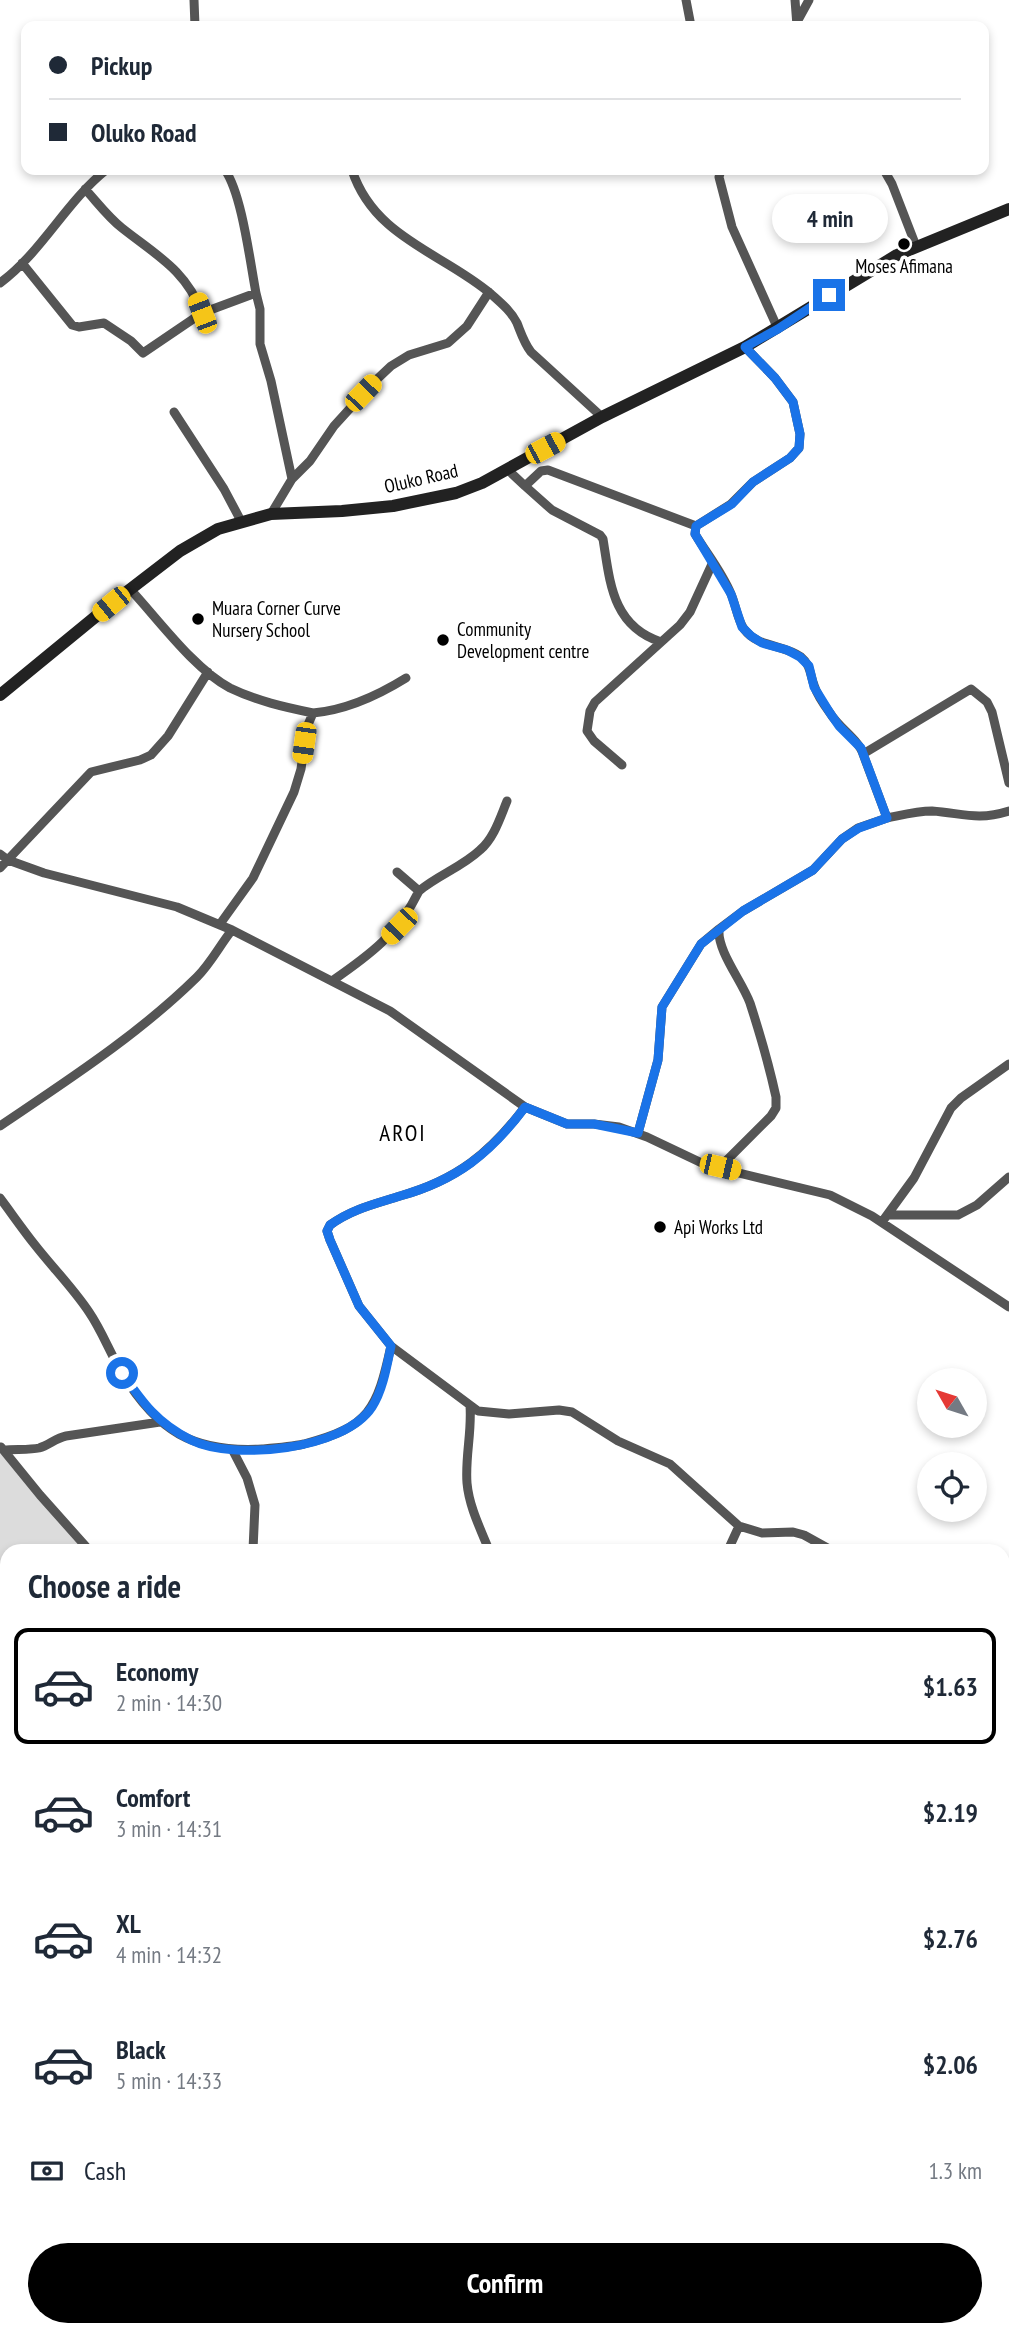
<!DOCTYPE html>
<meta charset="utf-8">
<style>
:root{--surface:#fff;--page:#f2f2f3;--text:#1f2937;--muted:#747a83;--line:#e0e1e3;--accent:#000}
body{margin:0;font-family:"PT Sans Narrow",sans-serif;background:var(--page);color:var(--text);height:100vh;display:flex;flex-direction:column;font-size:26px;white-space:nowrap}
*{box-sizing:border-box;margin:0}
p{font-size:23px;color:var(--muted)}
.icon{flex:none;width:38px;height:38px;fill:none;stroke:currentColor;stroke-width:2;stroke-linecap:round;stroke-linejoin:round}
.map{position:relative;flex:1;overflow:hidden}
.panel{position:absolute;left:0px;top:1544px;width:1010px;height:793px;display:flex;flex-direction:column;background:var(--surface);border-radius:21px 21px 0 0;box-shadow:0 4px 10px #0003}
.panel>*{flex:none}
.banner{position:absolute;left:21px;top:21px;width:968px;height:154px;border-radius:14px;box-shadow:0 4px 10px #0003;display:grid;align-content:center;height:154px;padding:0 28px;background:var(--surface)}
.needle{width:46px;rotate:309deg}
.controls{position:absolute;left:917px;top:1368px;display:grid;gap:14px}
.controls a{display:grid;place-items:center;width:70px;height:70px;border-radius:50%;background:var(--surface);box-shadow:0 4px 10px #0003;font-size:35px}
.end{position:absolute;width:32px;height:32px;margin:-16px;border:9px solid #1a73e8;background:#fff;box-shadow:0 0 0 4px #fff}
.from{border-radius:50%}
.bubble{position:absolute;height:49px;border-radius:24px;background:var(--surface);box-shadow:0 4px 10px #0003;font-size:23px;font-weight:800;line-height:49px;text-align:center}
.car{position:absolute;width:21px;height:42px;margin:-21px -10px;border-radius:9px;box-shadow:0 0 5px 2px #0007;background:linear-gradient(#f5c518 24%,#345 0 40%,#f5c518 0 76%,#345 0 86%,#f5c518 0)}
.banner b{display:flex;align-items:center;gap:24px;height:66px;font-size:26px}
.banner b+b{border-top:2px solid var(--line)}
.banner i{width:18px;height:18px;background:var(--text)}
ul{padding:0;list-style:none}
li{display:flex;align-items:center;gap:21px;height:116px;margin:0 14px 10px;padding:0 14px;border:4px solid transparent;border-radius:14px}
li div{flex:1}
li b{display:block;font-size:26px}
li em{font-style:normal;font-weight:800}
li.on{border-color:var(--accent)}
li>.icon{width:63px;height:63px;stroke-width:1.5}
h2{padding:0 28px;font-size:32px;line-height:84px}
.pay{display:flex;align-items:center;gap:18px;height:77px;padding:0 28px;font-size:26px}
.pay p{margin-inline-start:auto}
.cta{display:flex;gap:14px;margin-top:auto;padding:14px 28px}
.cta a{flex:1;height:80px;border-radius:42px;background:var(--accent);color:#fff;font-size:28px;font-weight:800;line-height:80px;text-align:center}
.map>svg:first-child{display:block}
</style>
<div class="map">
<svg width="1009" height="2336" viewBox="0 0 1009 2336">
<rect width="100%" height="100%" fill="#fff"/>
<path fill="#dcdcdc" d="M0,1449L94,1550H7V2329H951L950,2336H0Z"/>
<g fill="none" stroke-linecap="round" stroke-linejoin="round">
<path stroke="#555" stroke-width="9" d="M194,0L195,26
M686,0L691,26
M795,0L797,26
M798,20L809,0
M225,170C242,194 250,262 256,293
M352,170C374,238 443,253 491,294C501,303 511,311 517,323C521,333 524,343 531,352L602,417
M721,170L719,177L732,227L778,329
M884,170L892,184L916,246
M85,189C97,202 108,217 122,228C156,255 186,270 202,313
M22,263L72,325L79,327L104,323L131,341L143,353L202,313L256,293L260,309V344L271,381L292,479L271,514
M0,283C41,253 66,202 106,170
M745,347L775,378L793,402L800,434L799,448L790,458L753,482L731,504L696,526L695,534C707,554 722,572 731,594C736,605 737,619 744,629C758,648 783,644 801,657C811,665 810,675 814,685C817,695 824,705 830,713C838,727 860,741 863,754
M174,412L224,489L241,521
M507,469L525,486L541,471L548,470L696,526
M292,479L310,461L334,426L374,382L391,366L409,355L448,343L467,326L489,292
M525,486L552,510L600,535L603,539C610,582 612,626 661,642
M130,589C158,619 194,669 230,688C257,701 284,707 313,713
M622,765L594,741L587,731L590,711L595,702L680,625L690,612L713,562
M887,818C902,815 917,811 932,811C962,813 977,821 1009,811
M0,854L8,860L44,873L177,907L232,930L390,1011L525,1107L567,1124H594L619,1127L647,1137L706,1165L830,1195L872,1216L1009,1307
M0,868L91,772L140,760L151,755L168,736L208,672
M419,891C438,875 462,867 480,850C494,838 500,818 507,801
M220,924L253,878L294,792L301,769L307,727L313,713C347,710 377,696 406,678
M332,981C371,954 398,934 419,891L397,872
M0,1126C68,1080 138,1035 197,977C211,963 220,945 232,930
M638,1133L658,1060L662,1007L701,944L719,929
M720,1167L771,1116L776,1108V1097C769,1065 760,1034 750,1003C742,981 717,951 719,929L743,911L813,870L842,839L858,828L887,818L863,754L971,689L987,702L992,712L1009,783
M0,1198C12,1214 23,1230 35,1245C53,1268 73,1288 89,1312C102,1331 110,1353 122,1373C157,1431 193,1453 262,1449C276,1448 291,1447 304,1444C370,1427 377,1409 391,1346L359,1306L330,1240L327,1231L330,1225C352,1209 375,1204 400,1196C457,1180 490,1153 525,1107
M887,1215H958L977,1205L1009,1177
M882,1222L914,1178L951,1108L961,1098L1009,1064
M391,1346L478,1411L509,1414L559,1410L572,1412L618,1441L670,1464L739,1526L762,1533L793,1532L804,1535L831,1550
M470,1406C472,1432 465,1457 467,1483C469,1506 480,1528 489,1550
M1,1447L40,1495L89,1550
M232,1449L247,1478L255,1505L253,1550
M4,1450C14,1449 31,1450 39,1448C49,1445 56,1438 66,1436L160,1422
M728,1550L739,1526
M1003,1652L1009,1657"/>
<path stroke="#222" stroke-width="12" d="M0,695L111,604L180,551L218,529L271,514L342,511L393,506L456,493L482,483L602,417L745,347L897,255L1009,209"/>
</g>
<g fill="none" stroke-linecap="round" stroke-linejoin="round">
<path stroke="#1a73e8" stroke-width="9" d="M122,1373C143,1403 157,1423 191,1440C233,1461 344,1450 372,1407C383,1390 387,1365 391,1346L359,1306L330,1240L327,1231L330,1225C352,1209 375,1204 400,1196C457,1180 491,1153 525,1107L567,1124H594L638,1133L658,1060L662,1007L701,944L743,911L813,870L842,839L859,828L887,818L861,748L839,726L830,713L814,687L809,666L800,657L787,650L762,643L751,636L742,627L731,594L695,534L696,526L732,504L753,482L790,458L799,448L800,434L793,402L775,378L745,347L778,329L829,295"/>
</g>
<g fill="#000" stroke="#fff" stroke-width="2.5">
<circle cx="904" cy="244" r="7"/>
<circle cx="198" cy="619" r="7"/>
<circle cx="443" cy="640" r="7"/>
<circle cx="660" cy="1227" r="7"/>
</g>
<g text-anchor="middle" stroke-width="7" stroke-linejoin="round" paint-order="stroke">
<g font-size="19" fill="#000" stroke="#fff" text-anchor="start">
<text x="904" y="273" text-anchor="middle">Moses Afimana</text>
<text x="212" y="615">Muara Corner Curve<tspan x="212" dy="22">Nursery School</tspan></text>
<text x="457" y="636">Community<tspan x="457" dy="22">Development centre</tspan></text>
<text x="674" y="1234">Api Works Ltd</text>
</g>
<g font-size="19" fill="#000" stroke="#fff">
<text transform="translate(421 478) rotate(-13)" y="7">Oluko Road</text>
</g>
<g font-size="23" letter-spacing="2" fill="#000" stroke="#fff">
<text x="403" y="1141">AROI</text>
</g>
</g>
</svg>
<div class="controls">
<a><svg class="needle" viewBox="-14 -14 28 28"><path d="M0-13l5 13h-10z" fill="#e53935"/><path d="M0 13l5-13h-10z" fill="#747a83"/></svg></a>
<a><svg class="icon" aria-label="locate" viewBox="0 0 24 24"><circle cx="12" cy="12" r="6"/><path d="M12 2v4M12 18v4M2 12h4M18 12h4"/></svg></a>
</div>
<i class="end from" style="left:122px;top:1373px"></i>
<i class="end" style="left:829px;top:295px"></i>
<div class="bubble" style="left:772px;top:194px;width:116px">4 min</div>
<i class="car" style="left:202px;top:313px;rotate:339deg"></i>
<i class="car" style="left:363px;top:393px;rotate:44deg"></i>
<i class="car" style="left:545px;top:448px;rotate:62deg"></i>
<i class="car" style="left:111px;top:604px;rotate:231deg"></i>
<i class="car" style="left:304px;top:743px;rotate:188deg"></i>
<i class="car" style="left:399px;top:926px;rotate:224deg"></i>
<i class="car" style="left:720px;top:1167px;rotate:103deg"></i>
<div class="banner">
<b><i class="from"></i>Pickup</b>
<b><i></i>Oluko Road</b>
</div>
<section class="panel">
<h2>Choose a ride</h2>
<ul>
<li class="on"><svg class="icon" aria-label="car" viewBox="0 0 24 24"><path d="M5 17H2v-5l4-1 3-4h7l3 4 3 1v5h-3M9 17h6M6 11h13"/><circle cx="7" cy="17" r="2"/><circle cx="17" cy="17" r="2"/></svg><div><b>Economy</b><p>2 min · 14:30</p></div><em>$1.63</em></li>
<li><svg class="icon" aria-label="car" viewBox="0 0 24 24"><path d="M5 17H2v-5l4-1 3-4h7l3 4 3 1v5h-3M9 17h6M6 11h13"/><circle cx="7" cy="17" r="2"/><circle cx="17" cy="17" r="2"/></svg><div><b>Comfort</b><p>3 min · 14:31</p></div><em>$2.19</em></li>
<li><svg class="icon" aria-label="car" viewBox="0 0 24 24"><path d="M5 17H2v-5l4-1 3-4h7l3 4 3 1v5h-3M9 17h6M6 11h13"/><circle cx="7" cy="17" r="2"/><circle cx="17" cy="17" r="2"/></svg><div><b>XL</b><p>4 min · 14:32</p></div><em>$2.76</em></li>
<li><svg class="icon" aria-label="car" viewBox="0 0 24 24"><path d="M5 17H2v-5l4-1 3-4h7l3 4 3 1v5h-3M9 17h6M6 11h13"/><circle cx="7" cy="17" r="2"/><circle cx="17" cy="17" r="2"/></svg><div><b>Black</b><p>5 min · 14:33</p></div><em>$2.06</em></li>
</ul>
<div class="pay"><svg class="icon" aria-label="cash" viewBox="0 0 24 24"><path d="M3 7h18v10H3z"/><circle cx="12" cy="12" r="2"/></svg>Cash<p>1.3 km</p></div>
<div class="cta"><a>Confirm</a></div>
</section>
</div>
